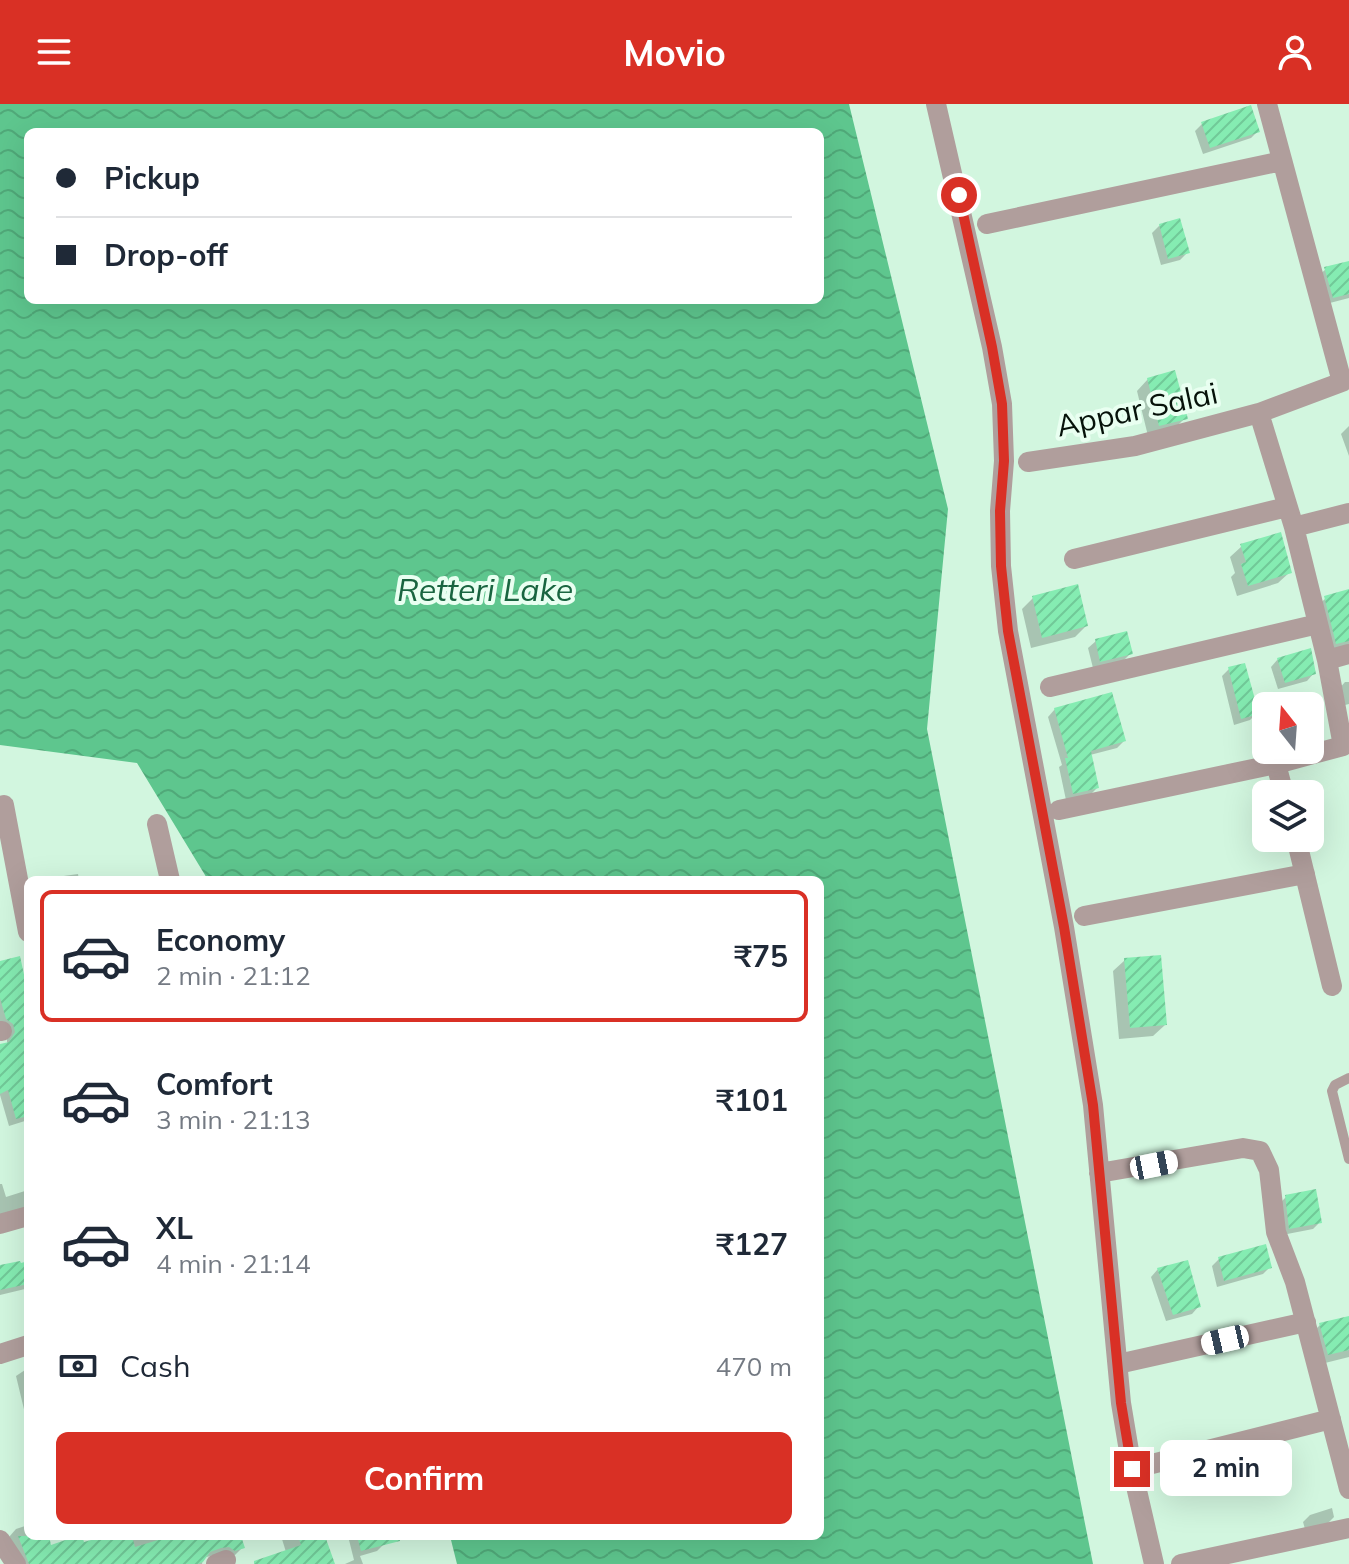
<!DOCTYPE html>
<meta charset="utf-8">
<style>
:root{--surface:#fff;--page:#f2f2f3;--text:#1f2937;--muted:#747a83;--line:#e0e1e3;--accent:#d93025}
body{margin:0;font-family:Mulish,sans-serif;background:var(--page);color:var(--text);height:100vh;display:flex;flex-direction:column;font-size:30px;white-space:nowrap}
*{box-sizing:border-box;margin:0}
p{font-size:26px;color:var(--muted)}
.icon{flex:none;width:44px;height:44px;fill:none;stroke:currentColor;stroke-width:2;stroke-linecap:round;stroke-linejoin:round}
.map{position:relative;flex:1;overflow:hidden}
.sheet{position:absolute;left:24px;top:772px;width:800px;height:664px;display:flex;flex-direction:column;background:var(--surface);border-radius:12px;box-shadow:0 8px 32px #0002}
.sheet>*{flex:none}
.top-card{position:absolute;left:24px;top:24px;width:800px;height:176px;border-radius:12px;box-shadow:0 8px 32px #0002;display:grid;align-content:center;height:176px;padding:0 32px;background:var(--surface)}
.needle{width:52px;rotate:343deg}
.buttons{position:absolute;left:1252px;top:588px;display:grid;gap:16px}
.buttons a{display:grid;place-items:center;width:72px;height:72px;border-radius:12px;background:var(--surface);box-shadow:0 8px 32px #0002;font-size:40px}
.end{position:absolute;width:36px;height:36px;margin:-18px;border:10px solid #d93025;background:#fff;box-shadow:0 0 0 4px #fff}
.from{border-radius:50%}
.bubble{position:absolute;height:56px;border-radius:12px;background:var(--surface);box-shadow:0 8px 32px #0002;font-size:26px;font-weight:700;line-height:56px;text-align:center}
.car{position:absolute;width:24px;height:48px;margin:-24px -12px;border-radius:10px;box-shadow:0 0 6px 2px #0007;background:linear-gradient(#fff 24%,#345 0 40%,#fff 0 76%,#345 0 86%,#fff 0)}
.top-card b{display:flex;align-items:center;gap:28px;height:76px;font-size:30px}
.top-card b+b{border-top:2px solid var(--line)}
.top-card i{width:20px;height:20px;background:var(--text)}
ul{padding:14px 0 0;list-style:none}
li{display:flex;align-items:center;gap:24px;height:132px;margin:0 16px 12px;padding:0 16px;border:4px solid transparent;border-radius:12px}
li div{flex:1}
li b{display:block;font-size:30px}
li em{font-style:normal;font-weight:700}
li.active{border-color:var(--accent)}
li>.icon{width:72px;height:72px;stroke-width:1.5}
.pay{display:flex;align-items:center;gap:20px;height:88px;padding:0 32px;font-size:30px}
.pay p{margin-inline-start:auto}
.action{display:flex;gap:16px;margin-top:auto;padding:16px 32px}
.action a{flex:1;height:92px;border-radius:12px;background:var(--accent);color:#fff;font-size:32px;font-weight:700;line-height:92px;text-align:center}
header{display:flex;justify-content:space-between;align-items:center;height:104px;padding:0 32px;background:var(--accent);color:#fff;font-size:36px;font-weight:700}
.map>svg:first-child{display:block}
</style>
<header><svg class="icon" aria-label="menu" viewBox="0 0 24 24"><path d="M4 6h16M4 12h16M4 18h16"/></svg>Movio<svg class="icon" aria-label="person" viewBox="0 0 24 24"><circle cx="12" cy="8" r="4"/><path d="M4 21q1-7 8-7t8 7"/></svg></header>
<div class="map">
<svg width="1349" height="1460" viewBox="0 0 1349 1460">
<defs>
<pattern id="water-waves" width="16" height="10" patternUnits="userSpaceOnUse" patternTransform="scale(2)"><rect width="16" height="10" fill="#5ec68e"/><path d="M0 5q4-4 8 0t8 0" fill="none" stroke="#50a979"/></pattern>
<pattern id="building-hatch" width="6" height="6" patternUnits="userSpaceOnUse" patternTransform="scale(2)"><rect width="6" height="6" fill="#85ecb2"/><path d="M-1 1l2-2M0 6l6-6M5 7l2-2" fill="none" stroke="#71c998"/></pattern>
</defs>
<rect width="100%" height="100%" fill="#d2f6df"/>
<path fill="url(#water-waves)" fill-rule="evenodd" d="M0,0H849L948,405L927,625L1093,1460H457L450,1432H820V776H208L137,659L0,641ZM28,28H820V196H28Z"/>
<path fill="#0003" d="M1202,20L1258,27L1251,34L1203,50L1195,27Z
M1160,121L1187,149L1180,156L1161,161L1152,129Z
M1349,159V194L1326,200L1318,172L1326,165Z
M1148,275L1185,314L1174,325L1148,332L1137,287Z
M1349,322V352L1341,330Z
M1242,442L1290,468L1278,479L1237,492L1231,473L1235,469L1230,453Z
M1349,487V544L1325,550L1314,505L1326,494Z
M1033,494L1086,522L1075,533L1031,544L1022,505Z
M1096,537L1130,550L1123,557L1093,564L1088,544Z
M1278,555L1314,569L1307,577L1278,585L1271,563Z
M1229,565L1257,609L1250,616L1234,621L1222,572Z
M1345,578H1349V600L1341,602L1338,586Z
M1055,605L1124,637L1117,644L1090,651L1097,684L1090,691L1066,696L1059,663L1062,661L1048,613Z
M78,770L79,776H35Z
M1125,856L1165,921L1153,932L1119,935L1113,867Z
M0,859L28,905V1016L9,1022L0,991V942L7,941V929L0,924Z
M0,1080H2L6,1093L28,1086V1105L0,1111Z
M1286,1093L1320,1118L1313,1125L1282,1131L1279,1100Z
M1219,1155L1270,1163L1263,1170L1217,1183L1212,1162Z
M28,1159V1197L25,1185L0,1191V1164Z
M1158,1165L1199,1202L1192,1210L1166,1217L1151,1173Z
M1349,1214V1253L1317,1261L1309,1232L1320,1221Z
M28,1264V1322L16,1272Z
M1332,1404L1334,1413L1327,1420L1305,1425L1303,1418L1310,1411Z
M28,1421V1432H46L50,1444L83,1441L105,1434V1432H239L243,1443L235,1451L227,1454L218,1450L203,1454L202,1460H18L9,1433L16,1425Z
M281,1432H325L333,1460H259L286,1448Z
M348,1432H382L384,1440L377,1447L360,1452L363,1460H345L354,1456Z"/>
<path fill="url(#building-hatch)" d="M1251,1L1260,28L1210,44L1201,18Z
M1180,114L1190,149L1168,155L1159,120Z
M1349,157V190L1333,194L1324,163Z
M1175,266L1188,315L1159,322L1147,274Z
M1281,428L1292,469L1248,482L1241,460L1246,458L1240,440Z
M1078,480L1088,522L1042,534L1032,492Z
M1349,485V537L1336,540L1324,492Z
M1127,527L1133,550L1100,558L1095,535Z
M1311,544L1316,570L1285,579L1277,554Z
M1245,559L1259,610L1241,615L1228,563Z
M1112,588L1126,637L1091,647L1099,684L1073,690L1065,654H1068L1054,604Z
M1161,851L1167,921L1130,924L1124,854Z
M20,852L28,889V1012L16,1015L8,986L0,990V940L9,938L15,928L13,920L6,915L0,894V857Z
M1316,1085L1322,1119L1289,1125L1285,1091Z
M1266,1140L1272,1164L1224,1177L1218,1153Z
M1188,1156L1201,1203L1173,1211L1157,1164Z
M20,1157L21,1159L28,1157V1180L0,1186V1161Z
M1349,1212V1246L1328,1251L1319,1219Z
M18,1432H49L51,1441L77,1432H82L84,1438L105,1432H132L135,1443L171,1432H241L245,1444L235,1447L229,1443L221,1444L210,1448L203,1458L198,1460H29Z
M298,1432H325L335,1460H254V1457L301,1441Z
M357,1432H400V1437L361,1447Z"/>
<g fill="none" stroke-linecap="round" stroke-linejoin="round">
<path stroke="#b09e9c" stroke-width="10" d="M1349,974L1335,981L1332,987L1349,1055"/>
<path stroke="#b09e9c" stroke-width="20" d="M936,0L992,243L1002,300L1004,357L1000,407L1001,462L1008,527L1064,823L1093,1001L1121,1299L1132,1365L1154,1460
M987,120L1282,57
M1028,358L1135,342L1259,309L1342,278L1267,0
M1294,423L1349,409
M1074,455L1287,403
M1327,556L1349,550
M1050,583L1318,520
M1276,660L1284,690
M4,701L28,828
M1059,706L1276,660L1343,642L1327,556L1294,423L1259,309
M157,720L170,776
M1296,734L1332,882
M1084,812L1305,770
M0,927H2
M1099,1069L1243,1044L1260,1047L1269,1066L1276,1128L1295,1178L1349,1385
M0,1120L28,1112
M0,1250L28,1241
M1118,1260L1306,1218
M1132,1365L1331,1315
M0,1436L16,1460
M216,1460L226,1456
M1181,1460L1349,1424"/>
</g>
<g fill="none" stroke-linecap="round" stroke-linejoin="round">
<path stroke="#d93025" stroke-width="10" d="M959,91L992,243L1002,300L1004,357L1000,407L1001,462L1008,527L1064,823L1093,1001L1121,1299L1132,1365"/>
</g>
<g text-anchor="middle" stroke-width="8" stroke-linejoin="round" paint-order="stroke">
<g font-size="30" fill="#06120a" stroke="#e9fff1">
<text transform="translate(1137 306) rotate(-12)" y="10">Appar Salai</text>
</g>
<g font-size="32" font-style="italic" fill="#196540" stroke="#e9fff1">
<text x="485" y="497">Retteri Lake</text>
</g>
</g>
</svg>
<div class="buttons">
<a><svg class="needle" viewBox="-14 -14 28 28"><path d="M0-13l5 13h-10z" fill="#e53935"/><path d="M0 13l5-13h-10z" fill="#747a83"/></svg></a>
<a><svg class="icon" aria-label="layers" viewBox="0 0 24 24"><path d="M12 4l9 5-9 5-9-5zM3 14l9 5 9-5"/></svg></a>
</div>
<i class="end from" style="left:959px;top:91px"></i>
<i class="end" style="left:1132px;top:1365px"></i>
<div class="bubble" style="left:1160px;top:1336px;width:132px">2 min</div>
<i class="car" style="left:1154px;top:1061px;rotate:79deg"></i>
<i class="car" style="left:1225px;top:1236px;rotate:257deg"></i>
<div class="top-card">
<b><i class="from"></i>Pickup</b>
<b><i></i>Drop-off</b>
</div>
<section class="sheet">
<ul>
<li class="active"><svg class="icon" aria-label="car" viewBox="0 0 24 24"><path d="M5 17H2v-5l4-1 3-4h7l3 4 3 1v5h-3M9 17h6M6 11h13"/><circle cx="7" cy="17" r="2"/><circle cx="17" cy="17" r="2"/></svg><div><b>Economy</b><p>2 min · 21:12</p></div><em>₹75</em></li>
<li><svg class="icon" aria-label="car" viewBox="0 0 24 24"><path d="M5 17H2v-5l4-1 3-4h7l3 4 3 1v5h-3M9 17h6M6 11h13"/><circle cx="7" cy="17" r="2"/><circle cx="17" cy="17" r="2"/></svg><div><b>Comfort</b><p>3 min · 21:13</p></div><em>₹101</em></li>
<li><svg class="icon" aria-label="car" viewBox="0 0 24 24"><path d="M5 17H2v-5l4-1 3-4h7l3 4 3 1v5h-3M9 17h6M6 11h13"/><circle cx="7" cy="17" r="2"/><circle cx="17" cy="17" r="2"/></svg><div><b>XL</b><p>4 min · 21:14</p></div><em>₹127</em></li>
</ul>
<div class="pay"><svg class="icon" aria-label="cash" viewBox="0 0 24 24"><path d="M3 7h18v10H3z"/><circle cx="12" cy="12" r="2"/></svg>Cash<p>470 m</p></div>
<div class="action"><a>Confirm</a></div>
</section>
</div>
